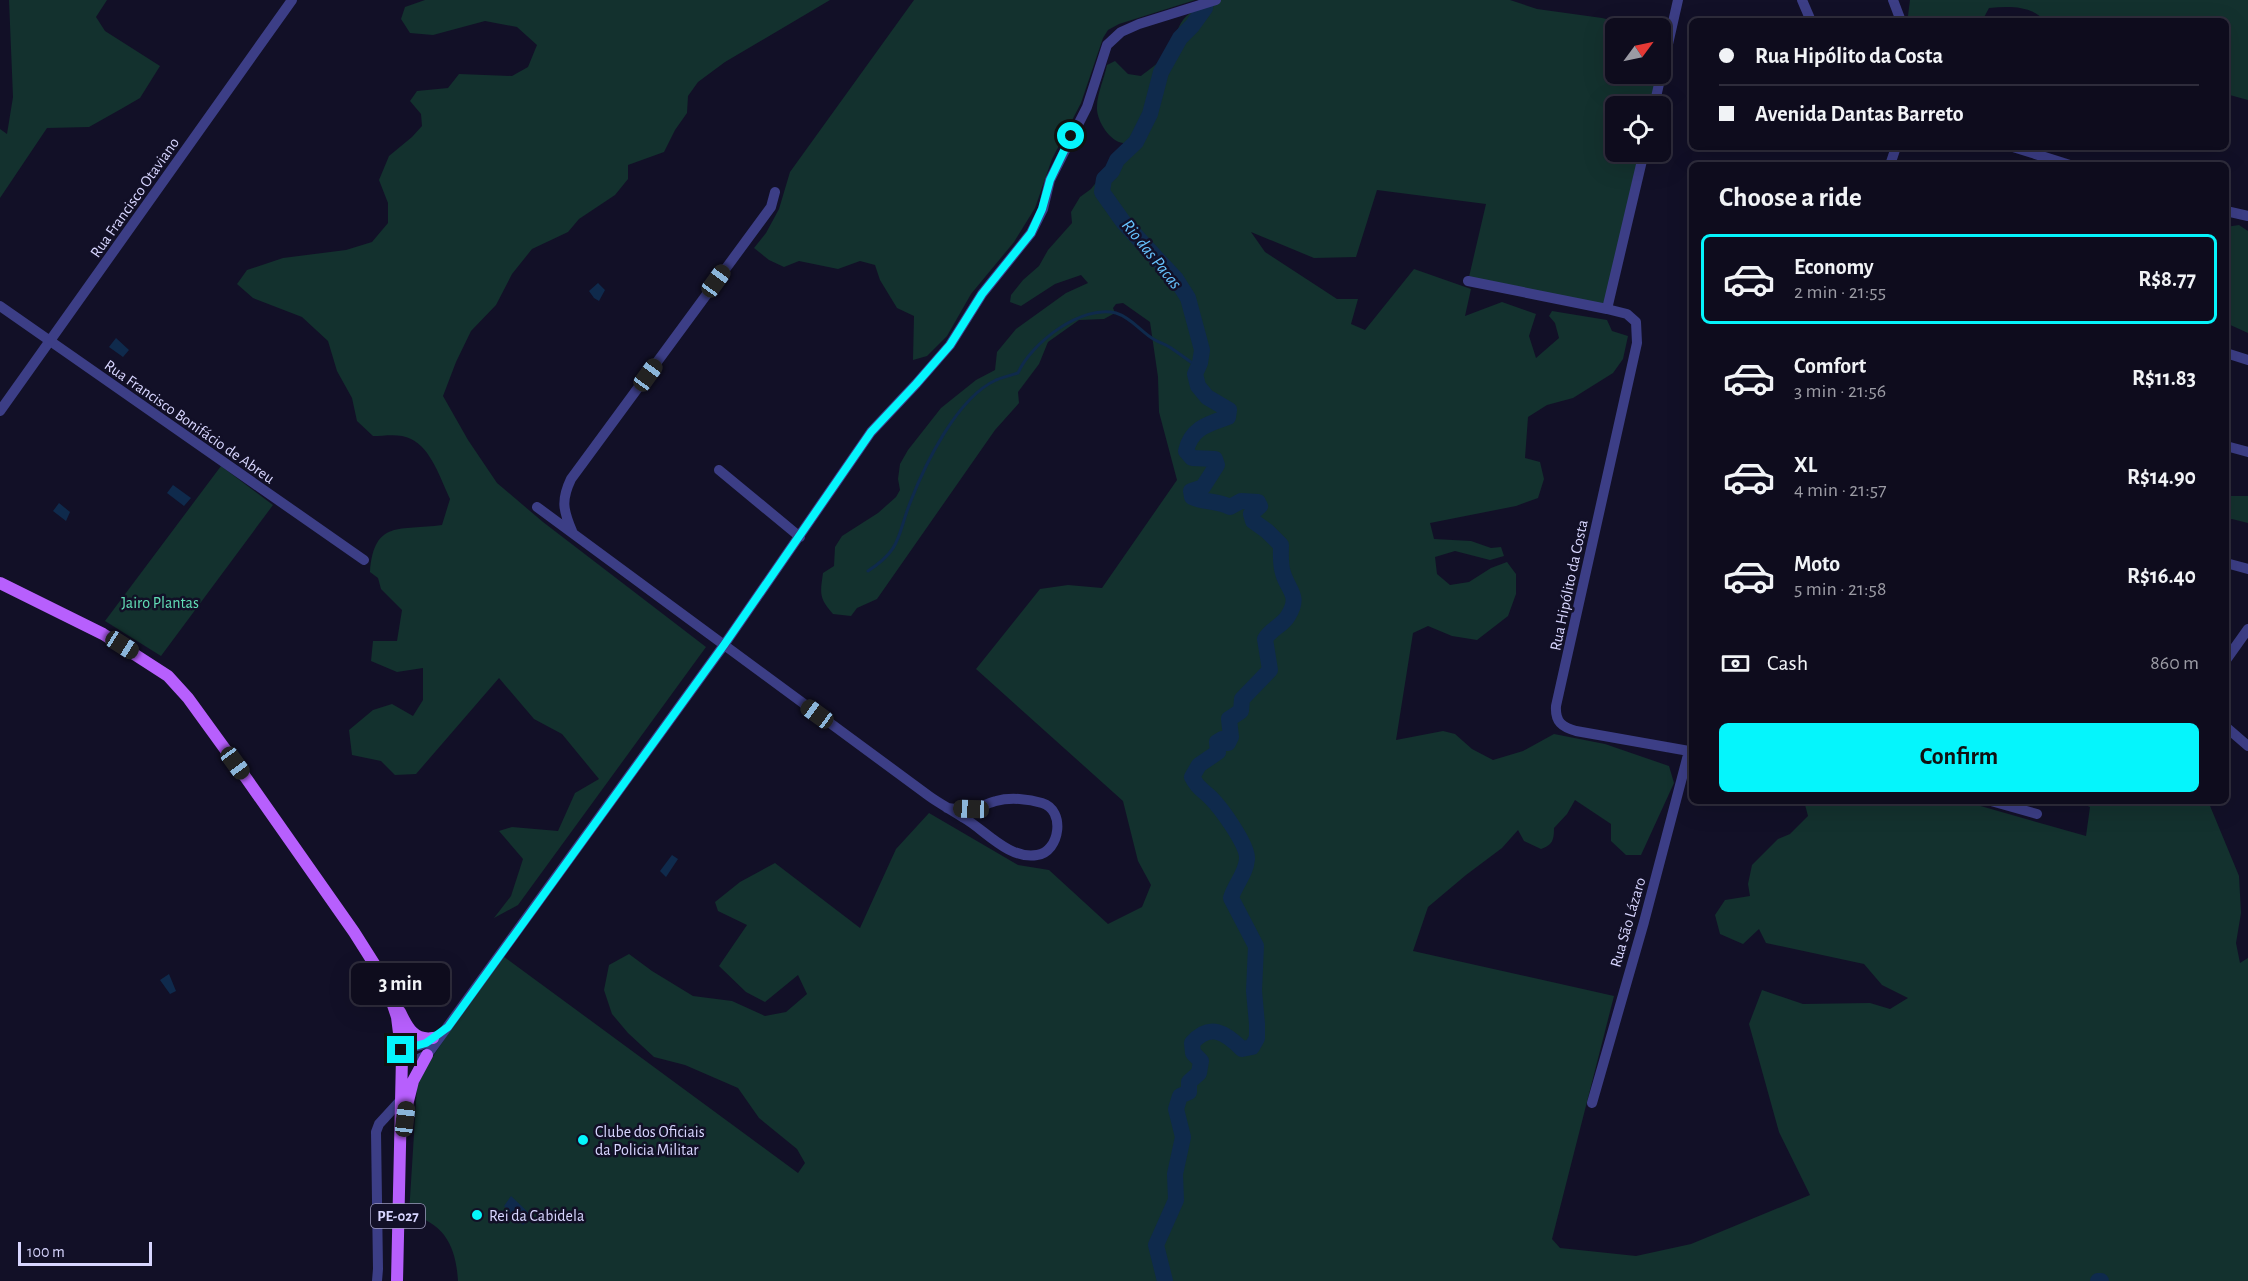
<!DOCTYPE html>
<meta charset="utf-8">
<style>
:root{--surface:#0e0c1d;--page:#1c1a2a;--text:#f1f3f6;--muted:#9b9ba4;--line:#2e2c3b;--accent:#05f5fc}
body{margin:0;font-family:"Alegreya Sans",sans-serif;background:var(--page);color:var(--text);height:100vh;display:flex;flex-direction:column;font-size:22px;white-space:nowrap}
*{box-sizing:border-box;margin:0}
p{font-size:20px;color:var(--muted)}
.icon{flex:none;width:33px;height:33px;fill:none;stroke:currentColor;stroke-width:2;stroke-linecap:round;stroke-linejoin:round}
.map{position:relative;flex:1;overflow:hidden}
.sheet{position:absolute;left:1689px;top:162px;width:540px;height:642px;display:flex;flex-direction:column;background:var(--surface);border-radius:9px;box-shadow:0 6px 24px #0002,0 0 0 2px var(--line)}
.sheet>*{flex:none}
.banner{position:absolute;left:1689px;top:18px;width:540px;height:132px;border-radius:9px;box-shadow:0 6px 24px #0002,0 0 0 2px var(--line);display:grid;align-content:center;height:132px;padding:0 30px;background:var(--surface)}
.needle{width:39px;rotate:57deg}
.fabs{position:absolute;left:1605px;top:18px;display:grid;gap:12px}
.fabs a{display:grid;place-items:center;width:66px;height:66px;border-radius:9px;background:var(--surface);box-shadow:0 6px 24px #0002,0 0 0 2px var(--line);font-size:30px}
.scale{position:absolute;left:18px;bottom:15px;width:134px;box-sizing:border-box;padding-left:6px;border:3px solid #d8d6ff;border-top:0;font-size:16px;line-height:21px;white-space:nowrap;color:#d8d6ff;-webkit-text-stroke:4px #121027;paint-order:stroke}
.end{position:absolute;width:27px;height:27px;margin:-14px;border:8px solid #05f5fc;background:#111;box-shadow:0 0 0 3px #111}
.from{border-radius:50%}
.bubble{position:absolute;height:42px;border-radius:9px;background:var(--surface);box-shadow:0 6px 24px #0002,0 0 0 2px var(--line);font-size:20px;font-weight:600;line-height:42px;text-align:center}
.car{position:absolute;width:18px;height:36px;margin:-18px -9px;border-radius:8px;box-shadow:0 0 4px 2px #0007;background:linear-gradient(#222 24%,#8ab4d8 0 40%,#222 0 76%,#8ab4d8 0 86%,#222 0)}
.banner b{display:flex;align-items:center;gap:21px;height:57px;font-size:22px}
.banner b+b{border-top:2px solid var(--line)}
.banner i{width:15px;height:15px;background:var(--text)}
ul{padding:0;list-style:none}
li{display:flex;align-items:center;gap:18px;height:90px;margin:0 12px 9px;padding:0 18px;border:3px solid transparent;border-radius:9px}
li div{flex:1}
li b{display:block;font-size:22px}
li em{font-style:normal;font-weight:600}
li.current{border-color:var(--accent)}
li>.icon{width:54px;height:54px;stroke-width:1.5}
h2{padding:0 30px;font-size:27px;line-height:72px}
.pay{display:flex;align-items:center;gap:15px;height:66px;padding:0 30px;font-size:22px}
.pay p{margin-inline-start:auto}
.button{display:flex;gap:12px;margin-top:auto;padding:12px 30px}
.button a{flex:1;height:69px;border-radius:9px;background:var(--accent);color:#111;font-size:24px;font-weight:600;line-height:69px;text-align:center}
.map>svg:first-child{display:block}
</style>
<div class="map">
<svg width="2248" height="1281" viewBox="0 0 2248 1281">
<rect width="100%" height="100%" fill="#121027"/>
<path fill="#13312e" d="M9,0H107L96,17L105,31L160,66L140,98L121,109L89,127L47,128L0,198V129L7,134L13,97Z
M425,0H830L725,62L698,82L688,96L687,113L675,130L664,152L628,165V179L615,195L579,219L568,232L532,249L512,274L496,305L471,331L456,362L443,396L468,440L497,483L543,522L706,647L518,905L494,918L511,896L523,859L499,831L512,827L558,831L575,793L599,779L562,734L534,719L499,678L416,774L395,775L381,761L352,755L349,730L373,710L392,704L413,716L423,700V668L397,672L371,661L373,641H397L402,610L381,589L378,578L370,572C374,519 400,531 442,525L450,499C441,480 431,448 411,439C400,433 385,436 373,436L357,421L352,398L337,371L328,341L302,317L253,298L237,284L247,270L283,258L346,250L372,242L388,223V203L379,180L389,156L412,137L422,126L421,114L410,101L417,91L448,88L459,74L512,76L528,67L537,45L517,27L485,21L433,35L410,33L401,19L405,7Z
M914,0H1195L1119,24L1108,30L1103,38L1081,103L1052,159L1035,208L1014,242L971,294L947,336L927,356L913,360L914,316L897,308L880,280L875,265L860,261L838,269L799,261L784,267L769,260L754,248L766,233L779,209L790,172Z
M1212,0H1510L1537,9L1602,18L1643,28H1616V74H1658L1650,106H1616V152H1640L1604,306L1469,277L1486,204L1377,190L1356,257L1314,258L1251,232L1265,252L1337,299H1358L1351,324L1365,330L1414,269L1471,289L1465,316L1502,302L1536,314L1529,336L1536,358L1559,338L1555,323L1549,316L1552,311L1607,320L1612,331L1628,336L1623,359L1613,373L1573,398L1547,405L1528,417L1525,458L1540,462L1544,479L1538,498L1516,506L1430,523L1434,539L1471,541L1491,548L1501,547L1504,556L1490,560L1455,551L1435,557L1437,574L1450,585L1469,582L1491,568L1507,562L1516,574V594L1508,616L1477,640L1452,636L1428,626L1413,633L1396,740L1443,731L1455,734L1472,749L1493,760L1523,751L1554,734L1605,744L1669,766L1674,783L1641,855H1626L1611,841V824L1575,800L1567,814L1554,828C1554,841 1552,845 1541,849L1524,841L1518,830L1502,848L1466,875L1428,907L1413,951L1614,996L1552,1239L1560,1248L1636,1256L1691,1244L1810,1195L1779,1132L1749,1024L1762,990L1803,1004L1870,1003L1890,1009L1908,998L1882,985L1864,964L1766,943L1759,929L1743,944L1720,934L1715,915L1725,900L1750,896L1748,884L1752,865L1778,839L1790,834L1808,816L1804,801H1963L2086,836L2090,807L2075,801H2208L2239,876L2241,913L2236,943L2240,963L2248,958V1281H458C456,1247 445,1223 409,1214L417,1086L426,1067L457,1020L503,956L798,1173L805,1163L797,1149L759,1118L738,1088L685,1065L654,1057L628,1033L612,1014L604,990L609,965L629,954L652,971L693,996L732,1001L765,1016L786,1012L807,994L798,975L765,1002L746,992L719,966L747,925L718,911L715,902L740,882L775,863L860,928L896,849L929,813L1018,865L1049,870L1108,924L1142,907L1151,885L1138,861L1123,801L976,669L1040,589L1068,585L1102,588L1177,480L1159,412L1158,377L1150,322L1123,303L1116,304L1113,308L1115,313L1104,319L1079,320L1048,342L1039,364L1018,392L1019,403L995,430L877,599L857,608L851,616L833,614C819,598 820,594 823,573L834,566L835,547L842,536L878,513L896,497L900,490L898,479L900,464L908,450L941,408L976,380L995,370L997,352L1016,329L1066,293L1088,283L1081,275L1055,284L1021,306L1010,302L1011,295L1023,280L1039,266L1048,250L1072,223L1071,212L1080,197L1091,189L1123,148V143C1110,142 1096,120 1097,107C1097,94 1104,79 1107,65L1115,61L1128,74L1141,76C1148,70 1157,65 1163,57C1180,37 1175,10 1208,8Z
M1910,0H2248V100L2226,94V21H2045C2031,5 2009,6 1989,8L1982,21H1912L1908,16Z
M2239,225L2248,231V333L2226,323V227Z
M221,466L273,505L161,656L105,621Z
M2226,496H2248V523L2232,519H2226Z"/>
<path fill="#0f2a4c" d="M598,283L605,290L599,301L594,298L589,291Z
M116,338L129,350L123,357L109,347Z
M173,485L191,498L184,506L167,493Z
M59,503L70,512L66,521L53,511Z
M672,855L678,859L666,877L660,871Z
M169,974L176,991L170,994L160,980Z
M511,1196L532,1216L523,1225L504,1206Z"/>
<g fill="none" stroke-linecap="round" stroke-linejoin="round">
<path stroke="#0f2a4c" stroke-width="3" d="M868,571C902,549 897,536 910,503C925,464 957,398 996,380C1003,377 1011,375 1018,373C1031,343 1082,304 1116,313C1132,318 1141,332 1155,340C1160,343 1166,344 1171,348C1180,354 1189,361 1198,367"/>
<path stroke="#0f2a4c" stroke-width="16" d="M1165,1281L1156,1245L1176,1200L1175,1174L1183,1137L1176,1109L1180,1096L1189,1092V1082L1199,1073L1201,1061L1193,1053L1192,1043C1210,1022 1226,1033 1242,1049L1252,1047L1257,1038V1024L1254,991L1256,946L1231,898C1235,884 1246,874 1247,859C1248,845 1221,808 1211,798C1202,789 1198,789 1192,777L1199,765L1218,752L1217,742L1222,739L1228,743L1231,737L1229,719L1241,711L1242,699L1270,670L1265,639C1271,629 1283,625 1288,616C1301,595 1288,591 1283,573C1280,564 1281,554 1281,545L1267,531L1253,521L1251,514L1260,506L1258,502L1241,501L1230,507C1218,500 1204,503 1192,497L1191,491L1203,487L1217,465L1215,459L1192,458L1186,451C1191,428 1208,424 1228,417L1229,410L1207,397L1198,386L1195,374L1200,363L1202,350L1188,298L1176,279L1124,223L1102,192L1104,179L1112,171L1117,160L1136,142L1150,114L1161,72L1180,38L1192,26L1205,8L1206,0
M2098,1281H2101"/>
<path stroke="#3c3e86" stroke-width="10" d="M1802,0L1811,21
M1893,0L1901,21
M1654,106L1678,0
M2013,147L2070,165
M1890,165L1896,147
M2226,211L2248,216
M1468,281L1607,309L1627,314L1636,322L1637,343L1556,706C1555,722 1562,727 1576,731L1689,751
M0,306L364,560
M1607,309L1644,152
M2226,353L2248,360
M0,411L292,0
M2226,446L2248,452
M719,470L800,537
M537,507L929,796C940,804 952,810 964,818C985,830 1009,860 1037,855C1060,852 1066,810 1042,803C1029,799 1010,797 996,801C988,803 979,808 970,809C963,810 954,809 947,808
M572,531C563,510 561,500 571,479L771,207L775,192
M2226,563L2248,569
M2226,660L2248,629
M2226,727L2248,746
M1991,801L2037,814
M401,1050L421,1045L436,1036
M402,1057L416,1060L427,1055L724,645L871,432L916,384L950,345L982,294L1031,233L1043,209L1050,180L1087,107L1107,45L1121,32L1139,24L1216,0
M1592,1103L1644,922L1689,751H1692
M377,1281L378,1269L376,1132L379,1124L401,1100"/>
<path stroke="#b75ffd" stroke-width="12" d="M0,583L103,634L168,676L188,698L246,778L354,932L385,981L397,1017L402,1057L397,1281
M400,1012C407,1027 414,1041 433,1038
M406,1109L413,1081L427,1055"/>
</g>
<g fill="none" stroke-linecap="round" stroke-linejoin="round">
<path stroke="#05f5fc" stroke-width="8" d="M401,1050L426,1043L448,1027L724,645L871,432L916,384L950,345L982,294L1031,233L1042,209L1050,180L1071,136"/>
</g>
<g fill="#05f5fc" stroke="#121027" stroke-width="2">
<circle cx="583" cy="1140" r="6"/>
<circle cx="477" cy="1215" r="6"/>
</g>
<g text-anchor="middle" stroke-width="5" stroke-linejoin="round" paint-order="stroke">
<rect fill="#121027" stroke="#9d9bbe" stroke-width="1.5" x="371" y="1204" width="54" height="24" rx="4.5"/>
<g font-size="15" font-weight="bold" fill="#d8d6ff">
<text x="398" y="1221">PE-027</text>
</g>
<g font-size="16" fill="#d8d6ff" stroke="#121027">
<text transform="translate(134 197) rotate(-55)" y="6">Rua Francisco Otaviano</text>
<text transform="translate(190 421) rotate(35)" y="6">Rua Francisco Bonifácio de Abreu</text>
<text transform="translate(1568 585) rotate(-78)" y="6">Rua Hipólito da Costa</text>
<text transform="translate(1627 922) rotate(-74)" y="6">Rua São Lázaro</text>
</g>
<g font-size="16" fill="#62dfb7" stroke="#121027">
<text x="160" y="608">Jairo Plantas</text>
</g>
<g font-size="16" fill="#d8d6ff" stroke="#121027" text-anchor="start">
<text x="595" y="1137">Clube dos Oficiais<tspan x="595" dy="18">da Policia Militar</tspan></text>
<text x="489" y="1221">Rei da Cabidela</text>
</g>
<g font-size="18" font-style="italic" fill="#66c2fd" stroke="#121027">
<text transform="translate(1152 254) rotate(51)" y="6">Rio das Pacas</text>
</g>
</g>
</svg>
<div class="fabs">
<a><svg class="needle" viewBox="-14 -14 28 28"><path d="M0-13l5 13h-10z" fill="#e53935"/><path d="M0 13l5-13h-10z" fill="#9b9ba4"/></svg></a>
<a><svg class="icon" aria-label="locate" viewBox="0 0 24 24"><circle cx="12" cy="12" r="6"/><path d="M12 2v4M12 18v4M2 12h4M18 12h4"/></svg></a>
</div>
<div class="scale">100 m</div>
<i class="end from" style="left:1071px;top:136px"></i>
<i class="end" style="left:401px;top:1050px"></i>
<div class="bubble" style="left:351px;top:963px;width:99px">3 min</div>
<i class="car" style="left:716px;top:281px;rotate:36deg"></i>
<i class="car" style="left:648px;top:375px;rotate:36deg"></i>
<i class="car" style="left:122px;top:645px;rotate:122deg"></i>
<i class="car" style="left:817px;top:714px;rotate:306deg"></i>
<i class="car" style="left:235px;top:763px;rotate:144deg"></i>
<i class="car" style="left:971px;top:809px;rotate:272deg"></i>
<i class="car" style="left:405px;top:1119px;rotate:7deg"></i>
<div class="banner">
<b><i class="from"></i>Rua Hipólito da Costa</b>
<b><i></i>Avenida Dantas Barreto</b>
</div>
<section class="sheet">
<h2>Choose a ride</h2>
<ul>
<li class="current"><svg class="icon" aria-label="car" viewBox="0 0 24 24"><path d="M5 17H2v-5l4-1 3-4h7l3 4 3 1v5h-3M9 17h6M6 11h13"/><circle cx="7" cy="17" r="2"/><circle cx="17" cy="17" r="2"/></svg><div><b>Economy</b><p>2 min · 21:55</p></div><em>R$8.77</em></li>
<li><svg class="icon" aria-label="car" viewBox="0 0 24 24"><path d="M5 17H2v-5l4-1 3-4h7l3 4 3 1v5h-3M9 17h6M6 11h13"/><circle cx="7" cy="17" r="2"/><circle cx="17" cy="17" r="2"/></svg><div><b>Comfort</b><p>3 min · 21:56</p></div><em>R$11.83</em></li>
<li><svg class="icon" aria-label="car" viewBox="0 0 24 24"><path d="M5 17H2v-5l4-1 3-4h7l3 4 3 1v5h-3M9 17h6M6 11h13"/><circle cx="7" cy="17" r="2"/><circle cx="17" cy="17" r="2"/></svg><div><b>XL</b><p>4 min · 21:57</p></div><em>R$14.90</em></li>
<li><svg class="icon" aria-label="car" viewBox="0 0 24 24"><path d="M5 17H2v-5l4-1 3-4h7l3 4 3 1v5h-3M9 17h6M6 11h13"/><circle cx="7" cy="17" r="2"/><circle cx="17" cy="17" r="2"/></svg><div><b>Moto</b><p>5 min · 21:58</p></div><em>R$16.40</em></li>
</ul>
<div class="pay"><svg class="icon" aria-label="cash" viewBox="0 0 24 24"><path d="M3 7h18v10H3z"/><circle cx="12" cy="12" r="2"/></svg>Cash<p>860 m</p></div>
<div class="button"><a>Confirm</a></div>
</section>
</div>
